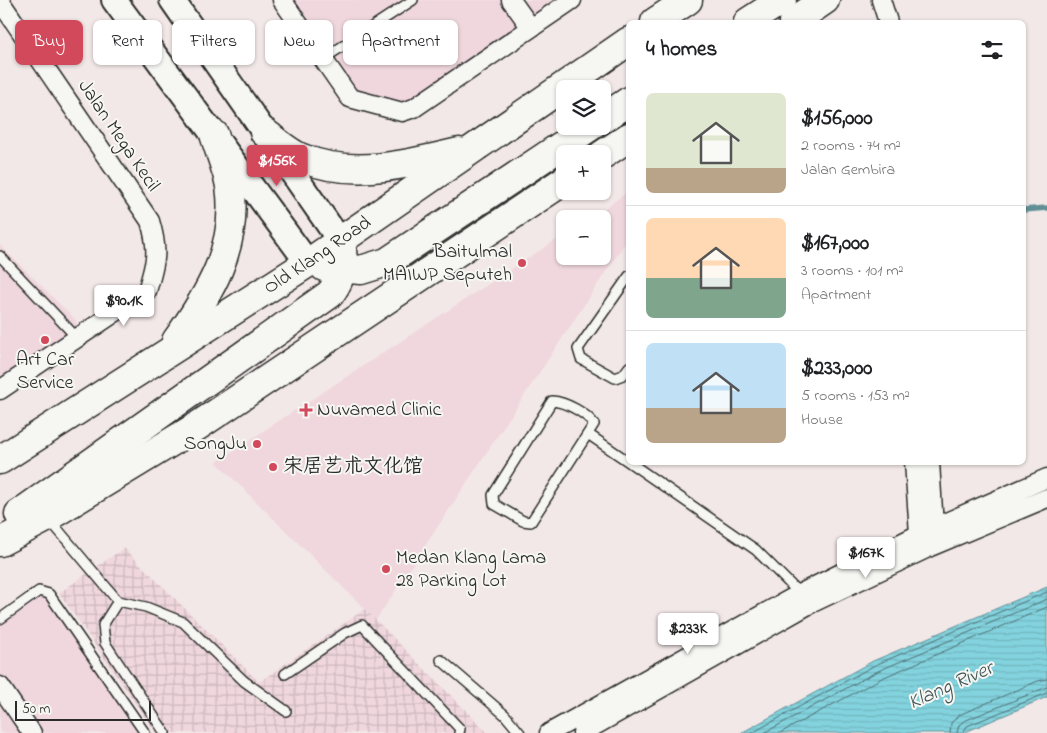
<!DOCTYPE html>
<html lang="en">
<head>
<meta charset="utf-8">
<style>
	:root { --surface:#fff; --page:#f6f6f6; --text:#202124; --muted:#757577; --line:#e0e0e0; --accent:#d1495b }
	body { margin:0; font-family:"Indie Flower","LXGW WenKai TC",sans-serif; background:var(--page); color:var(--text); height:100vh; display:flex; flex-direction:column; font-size:19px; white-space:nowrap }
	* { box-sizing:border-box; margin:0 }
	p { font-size:16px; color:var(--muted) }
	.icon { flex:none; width:28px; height:28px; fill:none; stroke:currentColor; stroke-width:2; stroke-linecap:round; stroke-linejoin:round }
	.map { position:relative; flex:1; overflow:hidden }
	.details { position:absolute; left:626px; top:20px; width:400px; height:445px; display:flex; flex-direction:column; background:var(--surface); border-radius:8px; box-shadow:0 1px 4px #0004 }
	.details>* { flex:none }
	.guide { position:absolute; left:15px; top:20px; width:475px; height:45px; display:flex; gap:10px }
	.buttons { position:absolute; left:556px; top:80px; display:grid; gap:10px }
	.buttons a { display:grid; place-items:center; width:55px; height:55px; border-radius:8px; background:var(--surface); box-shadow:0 1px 4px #0004; font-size:25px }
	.scale { position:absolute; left:15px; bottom:12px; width:136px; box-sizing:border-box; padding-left:5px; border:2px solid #2b2b2b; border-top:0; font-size:14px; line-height:18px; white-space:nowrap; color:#2b2b2b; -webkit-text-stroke:4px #f6f6f2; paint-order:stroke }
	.price { position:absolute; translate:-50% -42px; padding:0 11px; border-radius:5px; background:#fff; color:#222; font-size:16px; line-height:32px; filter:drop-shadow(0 1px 2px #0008) }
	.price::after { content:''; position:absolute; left:50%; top:30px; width:15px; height:11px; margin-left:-8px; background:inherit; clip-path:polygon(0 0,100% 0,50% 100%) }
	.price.current { background:var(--accent); color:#fff }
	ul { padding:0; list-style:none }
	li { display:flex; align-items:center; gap:15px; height:125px; padding:0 20px }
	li+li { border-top:1px solid var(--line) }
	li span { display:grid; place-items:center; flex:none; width:140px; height:100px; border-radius:8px; color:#555 }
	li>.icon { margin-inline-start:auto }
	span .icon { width:60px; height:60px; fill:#fffc; stroke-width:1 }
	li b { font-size:21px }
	h2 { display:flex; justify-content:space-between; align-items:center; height:60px; padding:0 20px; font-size:21px }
	.pill { padding:0 18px; border-radius:8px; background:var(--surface); box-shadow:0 1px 4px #0004; font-size:18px; line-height:45px }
	.pill.current { background:var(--accent); color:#fff }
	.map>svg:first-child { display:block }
	.built { fill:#efd7dd }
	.industrial { fill:url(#industrial-grid) }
	.water { fill:url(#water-rules); stroke:#609096 }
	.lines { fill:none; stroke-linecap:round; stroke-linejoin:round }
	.shore { stroke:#4e6e73; stroke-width:1 }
	.stream { stroke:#609096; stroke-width:5.5 }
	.lane-casing { stroke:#2b2b2b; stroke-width:12 }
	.street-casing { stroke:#2b2b2b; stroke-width:21 }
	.secondary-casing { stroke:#2b2b2b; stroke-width:28 }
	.primary-casing { stroke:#2b2b2b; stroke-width:31 }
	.lane { stroke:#f6f6f2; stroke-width:9 }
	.street { stroke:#f6f6f2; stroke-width:18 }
	.secondary { stroke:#f6f6f2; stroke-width:24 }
	.primary { stroke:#f6f6f2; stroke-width:28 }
	.poi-dot { fill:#d1495b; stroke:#f6f6f2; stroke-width:2 }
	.labels { text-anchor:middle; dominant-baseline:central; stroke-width:4; stroke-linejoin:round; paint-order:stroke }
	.street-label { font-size:20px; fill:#2b2b2b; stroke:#f6f6f2 }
	.poi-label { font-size:20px; fill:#2b2b2b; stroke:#f6f6f2; text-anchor:start }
	.water-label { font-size:21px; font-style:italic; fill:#415558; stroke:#f6f6f2 }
</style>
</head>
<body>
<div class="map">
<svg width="1047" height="733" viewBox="0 0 1047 733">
	<defs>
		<pattern id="industrial-grid" width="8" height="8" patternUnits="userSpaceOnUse" patternTransform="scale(1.25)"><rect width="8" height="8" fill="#efd7dd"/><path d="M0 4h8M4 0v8" fill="none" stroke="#cdb9be"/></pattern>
		<pattern id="water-rules" width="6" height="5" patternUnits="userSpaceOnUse" patternTransform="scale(1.25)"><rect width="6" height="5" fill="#83d3de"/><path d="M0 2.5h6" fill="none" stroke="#71b5bf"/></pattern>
	</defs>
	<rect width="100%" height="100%" fill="#f3e8e8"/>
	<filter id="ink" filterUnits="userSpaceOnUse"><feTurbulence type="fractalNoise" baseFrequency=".02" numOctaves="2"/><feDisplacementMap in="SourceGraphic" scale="10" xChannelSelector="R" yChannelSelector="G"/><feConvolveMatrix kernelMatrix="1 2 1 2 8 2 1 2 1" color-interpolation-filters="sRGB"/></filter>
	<g filter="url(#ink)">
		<!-- built -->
		<path class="built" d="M290,0H564L406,106L352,92Z
			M629,191V237L376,620L216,462L565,234V256H602V219H589Z
			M0,245L75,319L78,327L0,379Z
			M39,596L47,599L141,733H0V622Z"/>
		<!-- industrial -->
		<path class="industrial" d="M124,548L259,682L365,609L488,733H156L59,593Z"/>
		<!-- water -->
		<path class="water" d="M1047,587V697L963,733H741L873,661Z"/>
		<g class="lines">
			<!-- shore -->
			<path class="shore" d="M752,733L875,665L1047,592
				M764,733L878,671L1047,599
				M780,733L882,678L1047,607
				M950,733L951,723L959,715L1038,681L1047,679
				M957,733L959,725L964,721L1047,687
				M963,733L967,726L1047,693"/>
			<!-- stream -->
			<path class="stream" d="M1024,210L1047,208"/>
			<defs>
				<path id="lane" d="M323,59L413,0
					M0,256L78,339
					M629,276L578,349L581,359L615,378L623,375L629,367
					M552,401C566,402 586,413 594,424L531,522L523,521L494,504L493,495Z
					M588,434L629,462
					M629,462L756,550L801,595
					M49,519L118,601L146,607L183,622L244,681L286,711
					M118,601L103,625L105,643L165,733
					M0,619L39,591L49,594L145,733
					M441,660L505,715L520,733
					M285,674L345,633L362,625L460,729L459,733"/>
				<path id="street" d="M282,0L350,98L402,112L414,108L572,0
					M511,0L531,28
					M881,0L888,22
					M0,1L150,221C159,251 156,261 147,291L0,390
					M914,462L919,534L925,541
					M930,462L934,527L932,537
					M0,686L32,733
					M549,733L799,594L919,534L1047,478
					M582,733L810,604L930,547L1047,498"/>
				<path id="secondary" d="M114,0L308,263
					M172,0L340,241"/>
				<g id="primary">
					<path d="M655,22L688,0"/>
					<path d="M748,22L782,0"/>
					<path d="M793,22L825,0"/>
					<path d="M602,119L629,101"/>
					<path d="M264,132C276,141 289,153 302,158C352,179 409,164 459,152"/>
					<path d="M602,155L629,137"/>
					<path d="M324,267L361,270L387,262L591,126"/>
					<path d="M176,341C209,295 239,246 230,186C227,169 219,151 214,134"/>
					<path id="s1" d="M0,460L308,263L629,41"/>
					<path d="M19,514L330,294C343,277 346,261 340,241"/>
					<path d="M0,542L48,517L196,427L565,180"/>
				</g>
			</defs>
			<!-- lane casing -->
			<use href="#lane" class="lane-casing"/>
			<!-- street casing -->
			<use href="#street" class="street-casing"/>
			<!-- secondary casing -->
			<use href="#secondary" class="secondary-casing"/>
			<!-- primary casing -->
			<use href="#primary" class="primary-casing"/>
			<!-- lane -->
			<use href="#lane" class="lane"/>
			<!-- street -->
			<use href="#street" class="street"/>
			<!-- secondary -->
			<use href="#secondary" class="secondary"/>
			<!-- primary -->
			<use href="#primary" class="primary"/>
		</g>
	</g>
	<!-- markers -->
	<g class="poi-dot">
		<circle cx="522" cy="263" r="5"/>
		<circle cx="45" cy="340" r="5"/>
		<path d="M303.5 402.5h5v5h5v5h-5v5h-5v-5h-5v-5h5z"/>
		<circle cx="257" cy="444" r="5"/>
		<circle cx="273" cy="467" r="5"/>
		<circle cx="386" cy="569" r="5"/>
	</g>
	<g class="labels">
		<!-- street labels -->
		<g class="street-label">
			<text transform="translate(118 136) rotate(56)">Jalan Mega Kecil</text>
			<text stroke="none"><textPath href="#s1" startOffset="378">Old Klang Road</textPath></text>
		</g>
		<!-- poi labels -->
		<g class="poi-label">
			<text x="512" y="252" text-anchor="end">Baitulmal<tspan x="512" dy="23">MAIWP Seputeh</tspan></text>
			<text x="45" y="360" text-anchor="middle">Art Car<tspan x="45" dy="23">Service</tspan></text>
			<text x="317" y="410">Nuvamed Clinic</text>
			<text x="247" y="444" text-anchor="end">SongJu</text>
			<text x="283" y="467">宋居艺术文化馆</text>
			<text x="396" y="558">Medan Klang Lama<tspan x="396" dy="23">28 Parking Lot</tspan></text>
		</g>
		<!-- water labels -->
		<g class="water-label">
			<text transform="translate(951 686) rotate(-24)">Klang River</text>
		</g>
	</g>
</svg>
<div class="buttons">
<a><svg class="icon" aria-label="layers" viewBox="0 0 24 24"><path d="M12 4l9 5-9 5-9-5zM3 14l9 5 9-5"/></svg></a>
<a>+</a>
<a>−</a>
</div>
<div class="scale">50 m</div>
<b class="price current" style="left:277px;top:187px">$156K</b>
<b class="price" style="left:124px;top:327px">$90.1K</b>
<b class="price" style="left:866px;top:579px">$167K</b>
<b class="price" style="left:688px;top:655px">$233K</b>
<div class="guide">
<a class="pill current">Buy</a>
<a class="pill">Rent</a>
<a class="pill">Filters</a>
<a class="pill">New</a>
<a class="pill">Apartment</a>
</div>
<section class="details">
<h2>4 homes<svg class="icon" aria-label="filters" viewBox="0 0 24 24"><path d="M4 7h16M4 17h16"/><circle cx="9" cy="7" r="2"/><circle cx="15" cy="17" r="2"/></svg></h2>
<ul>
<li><span style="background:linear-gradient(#dfe7d0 75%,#b9a48a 0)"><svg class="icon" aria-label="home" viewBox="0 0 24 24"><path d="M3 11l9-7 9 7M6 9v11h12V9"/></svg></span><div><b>$156,000</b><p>2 rooms · 74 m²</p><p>Jalan Gembira</p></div></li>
<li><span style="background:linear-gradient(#ffd9b3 60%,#7fa58c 0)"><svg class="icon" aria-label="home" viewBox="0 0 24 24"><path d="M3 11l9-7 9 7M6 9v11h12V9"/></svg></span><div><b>$167,000</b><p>3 rooms · 101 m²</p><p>Apartment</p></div></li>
<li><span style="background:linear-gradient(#bfe0f5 65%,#b9a48a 0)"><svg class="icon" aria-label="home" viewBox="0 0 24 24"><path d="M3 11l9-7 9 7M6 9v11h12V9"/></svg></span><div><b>$233,000</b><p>5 rooms · 153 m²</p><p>House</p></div></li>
</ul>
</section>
</div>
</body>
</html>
